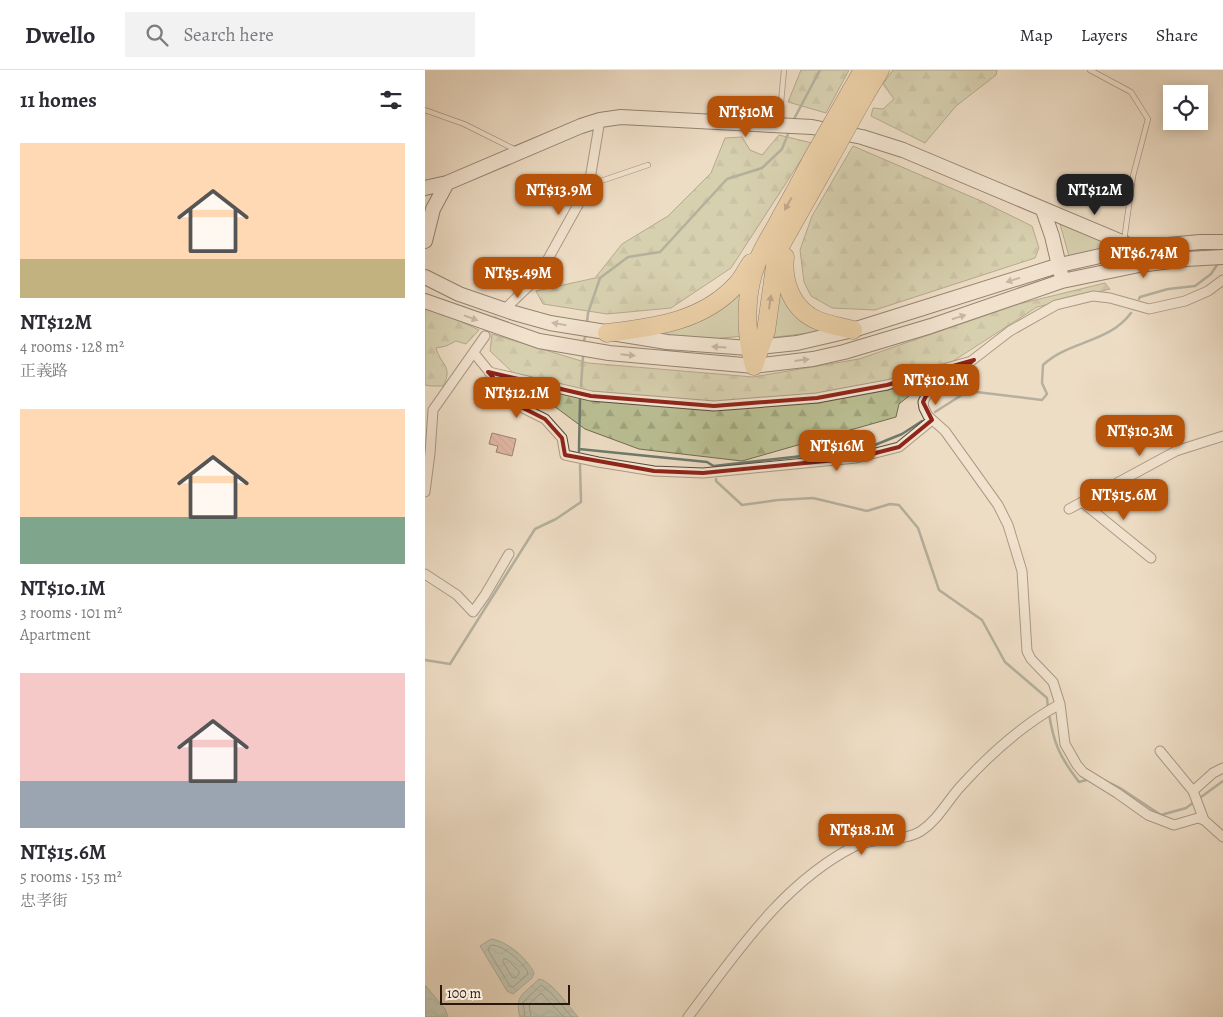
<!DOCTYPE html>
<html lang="en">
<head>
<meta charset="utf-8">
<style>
	:root { --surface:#fff; --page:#f2f2f3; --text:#2b2b33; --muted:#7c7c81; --line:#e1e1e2; --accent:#b45309 }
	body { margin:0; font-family:Alegreya,"Noto Serif TC",serif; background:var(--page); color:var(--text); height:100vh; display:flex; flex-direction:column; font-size:19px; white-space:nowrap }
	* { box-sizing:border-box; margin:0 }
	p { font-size:16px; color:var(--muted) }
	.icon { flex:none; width:28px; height:28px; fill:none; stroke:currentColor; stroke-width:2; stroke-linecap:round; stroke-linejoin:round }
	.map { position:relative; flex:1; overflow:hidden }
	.panel { display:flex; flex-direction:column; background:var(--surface); width:425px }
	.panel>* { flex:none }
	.controls { position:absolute; left:738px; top:15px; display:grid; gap:10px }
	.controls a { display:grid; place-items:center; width:45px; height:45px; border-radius:0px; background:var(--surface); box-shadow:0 2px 12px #0003; font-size:25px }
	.scale { position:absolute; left:15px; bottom:12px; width:130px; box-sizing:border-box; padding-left:5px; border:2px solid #29180d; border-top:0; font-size:14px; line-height:18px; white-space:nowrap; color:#29180d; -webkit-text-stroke:4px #f4e9d9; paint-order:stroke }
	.price { position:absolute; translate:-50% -42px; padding:0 11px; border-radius:10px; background:var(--accent); color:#fff; font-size:16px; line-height:32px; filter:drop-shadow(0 1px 2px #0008) }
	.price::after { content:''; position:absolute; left:50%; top:30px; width:15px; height:11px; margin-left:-8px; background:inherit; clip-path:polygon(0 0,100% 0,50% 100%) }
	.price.active { background:#222; color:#fff }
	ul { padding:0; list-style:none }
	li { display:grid; align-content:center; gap:10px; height:265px; padding:0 20px }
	li span { display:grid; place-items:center; height:155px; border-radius:0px; color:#555 }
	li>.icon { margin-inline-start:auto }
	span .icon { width:90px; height:90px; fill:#fffc; stroke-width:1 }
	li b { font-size:21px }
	h2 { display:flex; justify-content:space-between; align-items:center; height:60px; padding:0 20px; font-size:21px }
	header { display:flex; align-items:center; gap:30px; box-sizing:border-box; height:70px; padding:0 25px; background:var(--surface); border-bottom:1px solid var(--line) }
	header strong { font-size:24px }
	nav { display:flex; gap:28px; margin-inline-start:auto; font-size:18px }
	.search { width:350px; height:45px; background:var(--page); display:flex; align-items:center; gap:12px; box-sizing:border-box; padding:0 18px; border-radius:0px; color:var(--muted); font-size:19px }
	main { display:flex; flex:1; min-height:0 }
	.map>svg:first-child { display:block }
	.grass { fill:#bac094; stroke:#726c50 }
	.forest { fill:url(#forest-firs); stroke:#726c50 }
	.water { fill:url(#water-waves); stroke:#6d7b6e }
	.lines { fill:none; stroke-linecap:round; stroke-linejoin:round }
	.shore { stroke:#626a5e; stroke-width:1 }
	.stream { stroke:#6d7b6e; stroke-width:2.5 }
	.building { fill:url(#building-back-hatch); stroke:#29180d }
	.street-tunnel { stroke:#c7b6a0; stroke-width:9; stroke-dasharray:9 4.5; stroke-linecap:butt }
	.lane-casing { stroke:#5a493b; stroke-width:6 }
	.street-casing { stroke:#5a493b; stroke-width:11 }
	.secondary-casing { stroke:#29180d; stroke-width:16 }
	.highway-casing { stroke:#29180d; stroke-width:19 }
	.lane { stroke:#f4e9d9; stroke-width:4.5 }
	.street { stroke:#f4e9d9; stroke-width:9 }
	.secondary { stroke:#f4e9d9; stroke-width:14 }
	.highway { stroke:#e7be82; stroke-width:18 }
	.highway-bridge-casing { stroke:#29180d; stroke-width:19; stroke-linecap:butt }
	.highway-bridge { stroke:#e7be82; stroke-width:18 }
	.oneway { fill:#886b48 }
	.oneway2 { fill:#998b7d }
	.marked { fill:none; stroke:#8f2418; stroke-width:4; stroke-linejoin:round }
</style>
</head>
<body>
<header>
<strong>Dwello</strong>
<div class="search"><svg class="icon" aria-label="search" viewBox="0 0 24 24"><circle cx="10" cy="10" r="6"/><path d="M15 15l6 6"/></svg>Search here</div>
<nav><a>Map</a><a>Layers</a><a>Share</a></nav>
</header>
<main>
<section class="panel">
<h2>11 homes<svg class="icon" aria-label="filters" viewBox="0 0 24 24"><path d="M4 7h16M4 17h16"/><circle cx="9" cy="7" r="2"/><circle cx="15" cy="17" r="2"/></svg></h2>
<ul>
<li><span style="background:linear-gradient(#ffd9b3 75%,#c2b280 0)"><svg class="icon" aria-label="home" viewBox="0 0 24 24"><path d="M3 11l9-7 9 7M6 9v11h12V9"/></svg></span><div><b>NT$12M</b><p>4 rooms · 128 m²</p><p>正義路</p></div></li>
<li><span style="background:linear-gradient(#ffd9b3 70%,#7fa58c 0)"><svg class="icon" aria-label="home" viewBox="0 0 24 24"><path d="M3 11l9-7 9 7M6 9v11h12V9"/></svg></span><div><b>NT$10.1M</b><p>3 rooms · 101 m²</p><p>Apartment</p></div></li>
<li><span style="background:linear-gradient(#f6c9c9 70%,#9aa5b1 0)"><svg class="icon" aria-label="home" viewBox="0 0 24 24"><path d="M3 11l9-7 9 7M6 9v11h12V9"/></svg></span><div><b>NT$15.6M</b><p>5 rooms · 153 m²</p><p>忠孝街</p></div></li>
</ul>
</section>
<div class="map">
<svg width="798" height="947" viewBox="0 0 798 947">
	<defs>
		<pattern id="forest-firs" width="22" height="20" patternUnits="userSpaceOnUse" patternTransform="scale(1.25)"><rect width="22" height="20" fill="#bac094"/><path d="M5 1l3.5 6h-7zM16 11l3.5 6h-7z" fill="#a0a47e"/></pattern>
		<pattern id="water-waves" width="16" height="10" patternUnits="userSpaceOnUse" patternTransform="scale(1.25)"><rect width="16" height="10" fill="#9bbdaf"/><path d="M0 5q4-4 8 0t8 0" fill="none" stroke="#86a295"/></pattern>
		<pattern id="building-back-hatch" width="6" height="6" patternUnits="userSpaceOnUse" patternTransform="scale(1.25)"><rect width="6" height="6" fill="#cd8474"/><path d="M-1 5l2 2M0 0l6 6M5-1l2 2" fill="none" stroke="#a66b5e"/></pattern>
	</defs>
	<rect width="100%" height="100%" fill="#eeddc5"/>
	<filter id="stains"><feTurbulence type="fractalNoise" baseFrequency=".004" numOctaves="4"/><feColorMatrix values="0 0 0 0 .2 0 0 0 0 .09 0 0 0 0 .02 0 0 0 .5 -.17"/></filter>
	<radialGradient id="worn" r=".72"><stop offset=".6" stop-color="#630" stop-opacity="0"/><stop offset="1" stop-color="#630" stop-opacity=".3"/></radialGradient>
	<!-- grass -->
	<path class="grass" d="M635,154L694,176L644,186Z
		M354,194L397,260L383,263L344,268Z
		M319,216V266L287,269L232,264Z"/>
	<!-- forest -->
	<path class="forest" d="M376,0H424L401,43L363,32Z
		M468,0H572L571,5L531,36L500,73L446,46L448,38L458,39L469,29L458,14Z
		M354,65L387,73L306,198L246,238L182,244L118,234L111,221L170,208L197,174L243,146L286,103L300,68L317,67L325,80L337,85Z
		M428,76L556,131L607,156L614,178L610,188L450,240L407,238L386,226L379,212L375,180L387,146Z
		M680,213L685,219L612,237L522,295L474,334L471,347L317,391L214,379L160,359L102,316L65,281L67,264L163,293L328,307L434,289L594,234Z
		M0,235L54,260L41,274L31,271L21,276L11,278C15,294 29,297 18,316H6L0,315Z"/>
	<!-- water -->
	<path class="water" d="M66,869C82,871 102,888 109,903L107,908L88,924L82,921L55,876Z
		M114,909C127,911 144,937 153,947H95C89,925 99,924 114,909Z
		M0,915L20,939L23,947H0Z"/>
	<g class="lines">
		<!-- shore -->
		<path class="shore" d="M67,875C80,876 96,891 103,902L102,905L88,917L85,916L63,880L64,877Z
			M79,889H82L94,901V904L90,908L87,907L78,892Z
			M100,947L98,932L116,915L126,923L147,947
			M106,947L104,934L116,923L139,947"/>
		<!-- stream -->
		<path class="stream" d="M369,49L395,0
			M714,229L715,227L743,219L770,216L786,204L792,195
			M162,252L163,243L175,208L203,187L235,182L302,109L337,98L357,79L363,64
			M159,271L160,267
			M156,316L158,287
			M510,342L543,321L617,330L622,324L617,313L618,295C643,271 684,273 706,243
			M154,379L155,330
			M154,381V379L282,392L290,397
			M289,396L440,379L477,364L497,351
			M291,409V411L317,435L353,430L388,428L442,441L465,434L474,435L493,458L514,520L557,550L580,592L622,628L623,638
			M0,590L25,594L110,459L131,449L156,432L155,395
			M624,644C629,675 635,687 654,712L665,709
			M679,710L695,718L736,745L761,738L798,711"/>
	</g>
	<!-- building -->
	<path class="building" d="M67,363L91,369L87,386L71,382L73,376L64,374Z"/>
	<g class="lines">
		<!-- street-tunnel -->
		<path class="street-tunnel" d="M60,266L81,238"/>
		<defs>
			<path id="lane" d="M665,0L706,22L723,49L708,106L699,171
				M0,40L39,54L91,80
				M354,54L359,0
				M164,115L223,95"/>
			<path id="street" d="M798,210L783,221L760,231L724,239L685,228L668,226L631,235L585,261L501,326L498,332L499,338L503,346L520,361L573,435L583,455L597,501L602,581L606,589L628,612L635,634L640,674L652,695L658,702L692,723L723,745L749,755L773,748L779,750L798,767
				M81,238L113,207L164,115L175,50
				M49,283L80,321L96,337L120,349L137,368L140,385L173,392L229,401L278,403L431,388L474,377L507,350
				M64,302L166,326L289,336L392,328L462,315L543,292
				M0,422L5,383L8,340L60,266
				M657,432L726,488
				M644,439L751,381L798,366
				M0,504L32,525L48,542L60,525L84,484
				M735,681L768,721L788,703L798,698
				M768,721L779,750
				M263,947C311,884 357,813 430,776C450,766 477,773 496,761C513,750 523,730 536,716C564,685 599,654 635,634"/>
			<path id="secondary" d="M0,118L22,113L156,56L175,50L196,47L387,57L437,67L478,80L711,178
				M618,140L627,166L636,204
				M0,171L8,139L22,113
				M0,207L34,224L89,243L125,253L242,272L324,278L372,273L428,260L635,195L711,178L775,172H798
				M0,231L114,271L184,283L329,296L388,289L419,282L506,256L637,211L714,195L761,189L798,187"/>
			<path id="highway" d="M426,21L438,0
				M440,25L455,0
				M360,187C357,213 368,241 394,251C405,255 417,257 428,260
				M182,263C229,257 277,252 311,215C317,209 321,200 326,193
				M329,295L341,261L352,182L401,95
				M329,296C322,270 320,239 326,212C330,192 341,173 351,156C363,134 375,113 386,91"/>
		</defs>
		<!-- lane casing -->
		<use href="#lane" class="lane-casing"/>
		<!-- street casing -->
		<use href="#street" class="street-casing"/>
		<!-- secondary casing -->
		<use href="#secondary" class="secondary-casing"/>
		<!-- highway casing -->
		<use href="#highway" class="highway-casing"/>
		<!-- lane -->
		<use href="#lane" class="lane"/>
		<!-- street -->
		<use href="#street" class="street"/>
		<!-- secondary -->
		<use href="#secondary" class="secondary"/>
		<!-- highway -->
		<use href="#highway" class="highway"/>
		<defs>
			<path id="highway-bridge" d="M386,91L426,21
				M401,95L440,25"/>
		</defs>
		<!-- highway-bridge casing -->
		<use href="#highway-bridge" class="highway-bridge-casing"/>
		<!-- highway-bridge -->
		<use href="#highway-bridge" class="highway-bridge"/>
	</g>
	<!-- one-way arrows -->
	<defs><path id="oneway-solid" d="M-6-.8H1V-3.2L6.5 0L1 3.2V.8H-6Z" transform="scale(1.25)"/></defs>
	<g class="oneway">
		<use href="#oneway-solid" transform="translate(363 134) rotate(119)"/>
		<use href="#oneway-solid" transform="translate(345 232) rotate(-82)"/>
	</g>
	<g class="oneway2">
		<use href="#oneway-solid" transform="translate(588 210) rotate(162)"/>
		<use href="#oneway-solid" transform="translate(534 247) rotate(-18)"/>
		<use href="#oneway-solid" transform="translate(46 248) rotate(20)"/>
		<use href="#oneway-solid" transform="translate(134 254) rotate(-170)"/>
		<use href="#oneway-solid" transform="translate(294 277) rotate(-176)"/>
		<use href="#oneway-solid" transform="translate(203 285) rotate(6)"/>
		<use href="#oneway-solid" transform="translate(377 290) rotate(-7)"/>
	</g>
	<!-- marked area -->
	<path d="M0 0H798V947H0ZM549,290L501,326L498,332L507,350L474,377L431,388L278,403L229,401L140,385L137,368L120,349L96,337L63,302L166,326L289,336L392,328L462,315Z" fill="#eeddc5" fill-opacity=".55" fill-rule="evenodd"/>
	<path class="marked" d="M549,290L501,326L498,332L507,350L474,377L431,388L278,403L229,401L140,385L137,368L120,349L96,337L63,302L166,326L289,336L392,328L462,315Z"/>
	<rect width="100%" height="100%" filter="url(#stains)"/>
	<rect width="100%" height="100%" fill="url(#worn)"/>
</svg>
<div class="controls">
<a><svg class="icon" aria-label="locate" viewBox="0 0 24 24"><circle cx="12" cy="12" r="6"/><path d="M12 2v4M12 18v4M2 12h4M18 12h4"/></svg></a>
</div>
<div class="scale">100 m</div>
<b class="price" style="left:321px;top:68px">NT$10M</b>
<b class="price" style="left:134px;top:146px">NT$13.9M</b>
<b class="price active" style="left:670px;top:146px">NT$12M</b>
<b class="price" style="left:719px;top:209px">NT$6.74M</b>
<b class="price" style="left:93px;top:229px">NT$5.49M</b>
<b class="price" style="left:511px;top:336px">NT$10.1M</b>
<b class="price" style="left:92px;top:349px">NT$12.1M</b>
<b class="price" style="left:715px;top:387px">NT$10.3M</b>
<b class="price" style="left:412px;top:402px">NT$16M</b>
<b class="price" style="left:699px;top:451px">NT$15.6M</b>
<b class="price" style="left:437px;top:786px">NT$18.1M</b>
</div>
</main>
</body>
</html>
